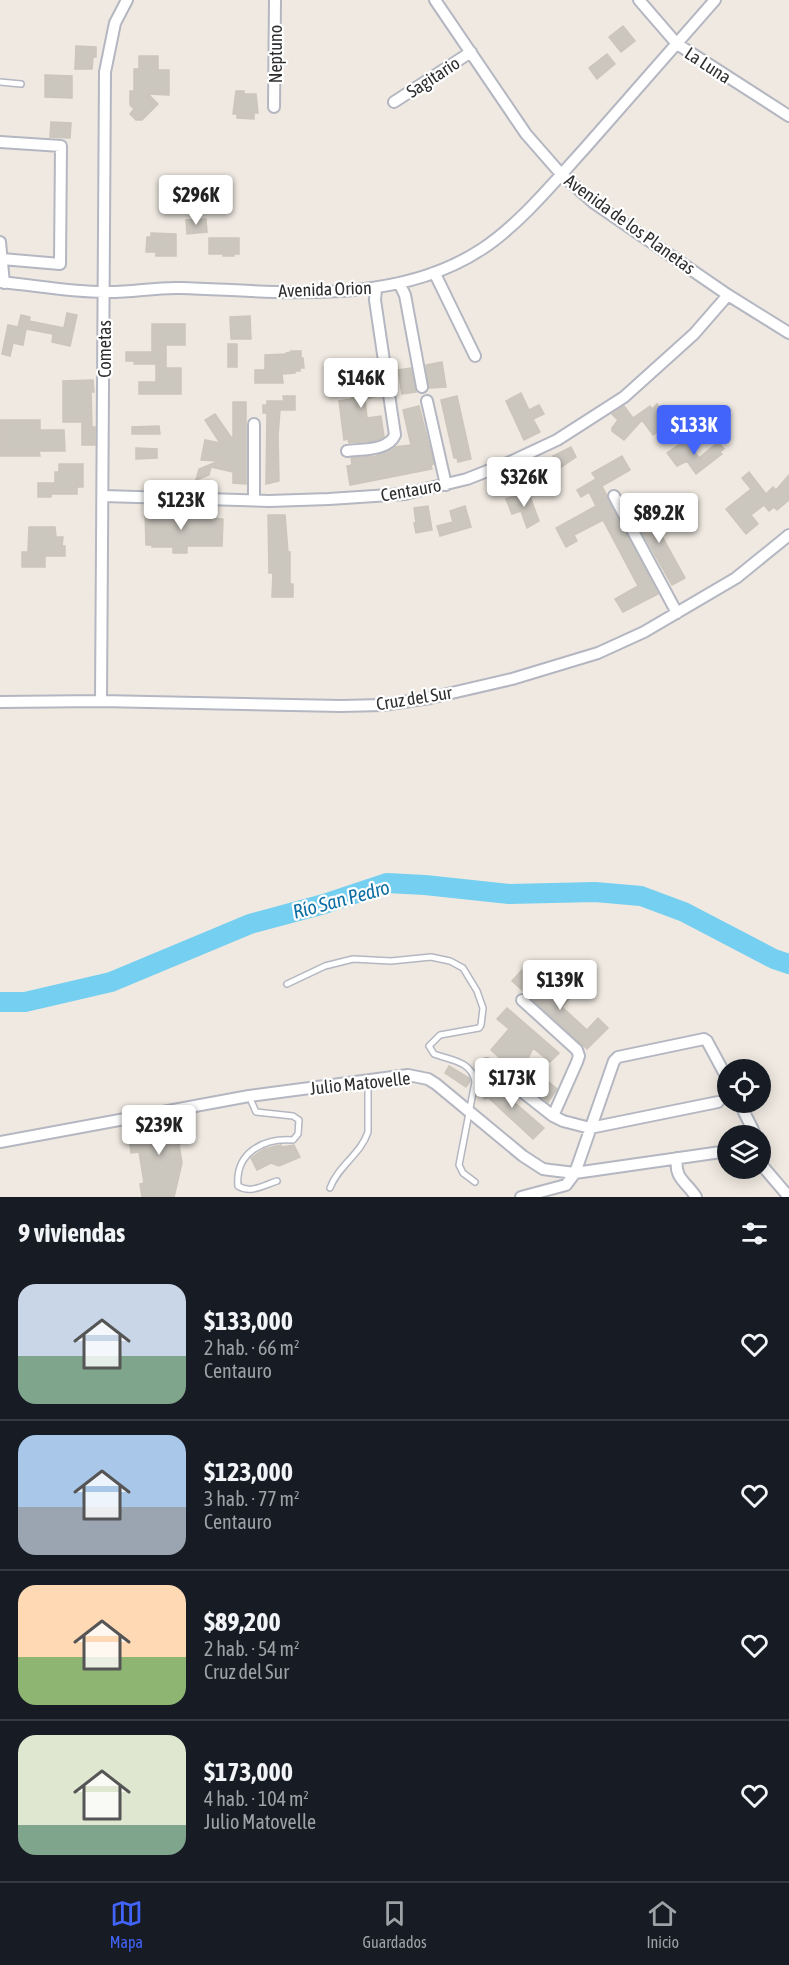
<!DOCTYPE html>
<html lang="es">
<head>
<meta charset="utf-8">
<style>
	:root { --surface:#171b24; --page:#242831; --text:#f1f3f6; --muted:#9ea1a6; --line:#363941; --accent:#4264fb }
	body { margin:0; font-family:"Asap Condensed",sans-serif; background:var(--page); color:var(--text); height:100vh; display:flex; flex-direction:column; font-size:22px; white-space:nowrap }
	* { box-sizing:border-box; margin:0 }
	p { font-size:20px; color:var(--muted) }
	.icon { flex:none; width:33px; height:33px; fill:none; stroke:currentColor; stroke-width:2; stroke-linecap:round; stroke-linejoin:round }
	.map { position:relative; height:1197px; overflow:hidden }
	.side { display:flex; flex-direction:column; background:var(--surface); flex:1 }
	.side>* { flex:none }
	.tools { position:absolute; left:717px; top:1059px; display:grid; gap:12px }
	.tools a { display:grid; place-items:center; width:54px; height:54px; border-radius:50%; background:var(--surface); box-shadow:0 3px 15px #0003; font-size:30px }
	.price { position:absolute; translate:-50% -51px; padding:0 14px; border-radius:6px; background:#fff; color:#222; font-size:20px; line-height:39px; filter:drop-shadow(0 2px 3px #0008) }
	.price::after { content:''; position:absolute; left:50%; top:36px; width:18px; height:14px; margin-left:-9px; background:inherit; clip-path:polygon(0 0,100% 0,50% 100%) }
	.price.on { background:var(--accent); color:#fff }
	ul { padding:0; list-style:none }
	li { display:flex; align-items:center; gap:18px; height:150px; padding:0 18px }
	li+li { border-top:2px solid var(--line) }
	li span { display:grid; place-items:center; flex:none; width:168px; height:120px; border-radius:18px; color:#555 }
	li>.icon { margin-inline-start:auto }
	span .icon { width:72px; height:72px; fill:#fffc; stroke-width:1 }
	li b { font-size:26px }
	h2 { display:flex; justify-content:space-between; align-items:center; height:72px; padding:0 18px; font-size:26px }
	.dock { display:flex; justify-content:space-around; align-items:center; height:84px; border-top:2px solid var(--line); background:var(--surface); font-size:16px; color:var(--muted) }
	.dock a { display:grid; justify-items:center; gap:3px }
	.dock .on { color:var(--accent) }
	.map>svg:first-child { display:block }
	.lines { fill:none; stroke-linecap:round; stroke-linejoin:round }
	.river { stroke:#75cff0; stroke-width:20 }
	.building { fill:#cbc7bf; stroke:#cbc5ba; stroke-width:1.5 }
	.lane-casing { stroke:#b4b7c1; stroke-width:8 }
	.street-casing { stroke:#b4b7c1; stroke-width:14 }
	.lane { stroke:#fff; stroke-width:5 }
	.street { stroke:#fff; stroke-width:10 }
	.labels { text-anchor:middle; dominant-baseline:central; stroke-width:4.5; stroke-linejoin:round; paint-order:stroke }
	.street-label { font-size:18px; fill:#2e2e2e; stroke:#fff }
	.water-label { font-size:20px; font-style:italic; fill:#0d6fa3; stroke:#fff }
</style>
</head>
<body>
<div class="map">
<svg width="789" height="1197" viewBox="0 0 789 1197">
	<rect width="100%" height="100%" fill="#efe9e1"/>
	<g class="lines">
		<!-- river -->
		<path class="river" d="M0,1002H25L111,982L250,924L324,904L387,883L425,885L509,894L595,892L641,896L684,912L774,959L789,964"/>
	</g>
	<!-- building -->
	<path class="building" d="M623,26L635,41L621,52L609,37Z
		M76,46L96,47V57H93L92,69H75Z
		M607,54L615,64L597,79L589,68Z
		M139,56H158V70H169V95L148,94L158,104L142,120H136L130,114L134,109L130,105V91H134V69H139Z
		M45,75L72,76V98L45,97Z
		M236,91H244V94H256L258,113H254V119L237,118V114H233Z
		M51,122L71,123L70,138L50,137Z
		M206,219L207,232L187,234L186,220Z
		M151,233L176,234V256H156V252H146L147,237H151Z
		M209,238H239V254H234V256H223V254H209Z
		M67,313L77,315L70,346L52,342L53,334L26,329L23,345L13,343L10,356L2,354L8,325L18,327L21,315L30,317L29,321L64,328Z
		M250,316L251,339H231L230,317Z
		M152,324H185V345H166V368H181V394H139V382H156V364H134L135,361H126V352H152Z
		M228,344H237V367H228Z
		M291,351H301V358H303L304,368H300V371H295V373L282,374L283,383H255V370H265V355L286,354V353L291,352Z
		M442,362L446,387L429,388L426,365Z
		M411,368L416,392L402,394L398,370Z
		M378,371L382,395L365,399L367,418L381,416L384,437L373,441L349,443L348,439L344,440L339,401L352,399L348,375Z
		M93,380L94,392H91L92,427H95V445H82V422H63V381Z
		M521,393L529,410L539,405L544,414L533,419L540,432L524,440L506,401Z
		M283,396H295V410H280L278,436L279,481L266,484L267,413H263V405H267V401H284Z
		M457,396L471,459L458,462L457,458H454L441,400Z
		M233,402H246V484L233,483V472L211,467L209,475L196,480L199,469L219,461L201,460L205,440L220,443L205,420L215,414L233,440Z
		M657,404L672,424L660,433L657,432L653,435L642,420L624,440L612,431V428L618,420L612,414L624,406L633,418L650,406L652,409Z
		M419,406L434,464L431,465L432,469L350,485L347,466L352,465L351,458L376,456L394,447L411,445L403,410Z
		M0,420H40V430H64L65,451H39L40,456H0Z
		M159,426L160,434H132V427Z
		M686,440L699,458L718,442L724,449L720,452L722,454L696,474L687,461L677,466L667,453Z
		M571,447L576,457L560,468L553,456Z
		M136,448L157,449V458L136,459Z
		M622,456L630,470L602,486L658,594L623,612L615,599L638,586L603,520L574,535L577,541L566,547L556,528L596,506L589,492L581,497L577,490L596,479L592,473Z
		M59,464H83V487H77V494H51V497H38V483H55V472H59Z
		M749,472L766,494L773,487L776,490L789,475V500L777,510L774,507L769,511L764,505L751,515L758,524L746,534L726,509L751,489L742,478Z
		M528,491L539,521L527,528L521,511L512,514L506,499Z
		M175,506H183V518L223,519L222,546H187V553H173V547H152V545H146L145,511H174Z
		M428,506L432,530L416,533L414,523H416L414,508Z
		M465,506L471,527L440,536L437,526L453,522L450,511Z
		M651,506L664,526L658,529L685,578L672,585L633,516Z
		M268,515H285L288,552H290V584H293V597H272L273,573H269Z
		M29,527H55L56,537H63L62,546H65V556H45V567H22V552H28Z
		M522,970L554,999L561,991L570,998L562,1007L587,1030L598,1018L608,1028L587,1049L512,981Z
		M507,1008L559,1053L550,1062L533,1048L526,1063L557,1089L548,1102L491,1050L509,1029L497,1019Z
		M449,1066L469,1078L470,1081L466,1087L445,1073Z
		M492,1080L503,1090L501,1091L544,1128L533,1139L492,1101L488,1098L485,1099L479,1093Z
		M183,1120V1130H187L188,1139H183L184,1143L179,1144L182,1163L174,1197H142L140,1184L144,1183L139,1152L131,1153L128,1126Z
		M281,1145V1147L294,1145L300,1157L279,1166L271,1163L257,1170L251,1158L264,1149Z"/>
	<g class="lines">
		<defs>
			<path id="lane" d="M0,82L21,84
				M287,984L325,966L353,959L391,961L431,957L450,961L463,968L477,991L483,1008L481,1025L479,1028L440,1035L429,1046L434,1054C450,1060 472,1061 475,1082L459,1165L463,1173L475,1182
				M249,1096L256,1112L293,1116L299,1120L298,1134L293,1140C264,1138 235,1152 238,1186C251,1194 264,1185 277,1181
				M330,1188C338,1166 361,1154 368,1132V1080"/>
			<path id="street" d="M435,0L526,134L561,174L594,203L728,295L789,333
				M639,0L677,44L789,116
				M394,102L471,52
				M274,107L275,0
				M0,142L61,146L60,264L2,259
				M0,242L4,283
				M433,273L437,278L475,356
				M0,282C35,285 69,292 104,292C130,293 155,287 181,288C281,291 394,307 482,249C519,225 556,180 586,147C629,98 672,49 715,0
				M399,283L405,295L422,387
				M427,401L446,485
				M254,424V500
				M347,451C362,449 388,451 395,435L375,300L376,289
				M103,496L269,501L329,499L405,494L467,479L510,462L557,440L624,397L694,334L728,295
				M614,496L677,613
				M101,701L105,72L115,23L127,0
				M0,702L101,701L341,706L383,705L430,698L512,679L598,653L644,632L736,578L789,535
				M522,1000L577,1050L579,1056L577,1062L553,1116
				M487,1064L553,1116L563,1121L590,1128L718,1102
				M739,1102L754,1132
				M0,1142L249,1096L408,1075L428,1079L436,1084L523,1156L543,1169L550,1170L575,1173L728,1151
				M677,1158C674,1179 686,1181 696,1197
				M760,1163L789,1197
				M521,1197L566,1185L575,1173L614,1061L618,1057L704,1039L707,1041L728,1080"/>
		</defs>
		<!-- lane casing -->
		<use href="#lane" class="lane-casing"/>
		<!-- street casing -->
		<use href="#street" class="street-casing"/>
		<!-- lane -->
		<use href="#lane" class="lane"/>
		<!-- street -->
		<use href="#street" class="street"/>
	</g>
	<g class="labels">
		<!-- street labels -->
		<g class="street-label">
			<text transform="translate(275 54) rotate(-90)">Neptuno</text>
			<text transform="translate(708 65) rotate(33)">La Luna</text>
			<text transform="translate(433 77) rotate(-33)">Sagitario</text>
			<text transform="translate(630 224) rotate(36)">Avenida de los Planetas</text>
			<text transform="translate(325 289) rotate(-2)">Avenida Orion</text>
			<text transform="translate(104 349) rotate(-90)">Cometas</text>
			<text transform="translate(411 490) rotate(-10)">Centauro</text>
			<text transform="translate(414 698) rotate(-9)">Cruz del Sur</text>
			<text transform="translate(360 1083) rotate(-6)">Julio Matovelle</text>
		</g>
		<!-- water labels -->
		<g class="water-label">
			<text transform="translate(341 899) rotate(-15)">Río San Pedro</text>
		</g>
	</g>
</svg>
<div class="tools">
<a><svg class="icon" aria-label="locate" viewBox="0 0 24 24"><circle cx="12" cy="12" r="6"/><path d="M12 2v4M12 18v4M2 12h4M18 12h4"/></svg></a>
<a><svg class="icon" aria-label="layers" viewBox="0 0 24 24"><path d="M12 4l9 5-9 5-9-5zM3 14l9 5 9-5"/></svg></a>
</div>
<b class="price" style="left:196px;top:226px">$296K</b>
<b class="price" style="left:361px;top:409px">$146K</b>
<b class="price on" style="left:694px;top:456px">$133K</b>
<b class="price" style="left:524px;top:508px">$326K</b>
<b class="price" style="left:181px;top:531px">$123K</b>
<b class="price" style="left:659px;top:544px">$89.2K</b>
<b class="price" style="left:560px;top:1011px">$139K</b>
<b class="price" style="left:512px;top:1109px">$173K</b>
<b class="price" style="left:159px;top:1156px">$239K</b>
</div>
<section class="side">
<h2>9 viviendas<svg class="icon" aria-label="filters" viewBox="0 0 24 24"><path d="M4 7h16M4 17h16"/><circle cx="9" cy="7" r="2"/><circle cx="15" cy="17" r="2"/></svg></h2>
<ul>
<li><span style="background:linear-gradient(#c9d6e8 60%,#7fa58c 0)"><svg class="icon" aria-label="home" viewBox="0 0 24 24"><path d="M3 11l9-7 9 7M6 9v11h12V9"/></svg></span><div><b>$133,000</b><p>2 hab. · 66 m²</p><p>Centauro</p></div><svg class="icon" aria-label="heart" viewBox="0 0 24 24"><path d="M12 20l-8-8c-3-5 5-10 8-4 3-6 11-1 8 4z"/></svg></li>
<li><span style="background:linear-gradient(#a9c7e8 60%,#9aa5b1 0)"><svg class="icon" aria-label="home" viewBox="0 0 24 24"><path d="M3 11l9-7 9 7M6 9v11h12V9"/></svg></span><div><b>$123,000</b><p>3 hab. · 77 m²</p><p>Centauro</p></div><svg class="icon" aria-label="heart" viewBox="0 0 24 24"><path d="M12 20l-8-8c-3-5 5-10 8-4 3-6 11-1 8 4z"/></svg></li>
<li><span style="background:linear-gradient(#ffd9b3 60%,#8fb573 0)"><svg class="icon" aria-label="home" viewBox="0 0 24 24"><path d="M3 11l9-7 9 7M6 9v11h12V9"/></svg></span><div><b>$89,200</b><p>2 hab. · 54 m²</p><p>Cruz del Sur</p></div><svg class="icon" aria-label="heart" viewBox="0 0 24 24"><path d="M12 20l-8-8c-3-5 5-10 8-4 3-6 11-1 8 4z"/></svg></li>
<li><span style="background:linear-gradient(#dfe7d0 75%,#7fa58c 0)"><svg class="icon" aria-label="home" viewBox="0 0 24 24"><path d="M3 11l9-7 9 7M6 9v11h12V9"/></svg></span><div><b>$173,000</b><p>4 hab. · 104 m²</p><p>Julio Matovelle</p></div><svg class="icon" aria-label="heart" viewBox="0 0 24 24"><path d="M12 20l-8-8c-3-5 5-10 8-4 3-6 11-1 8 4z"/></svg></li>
</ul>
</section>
<nav class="dock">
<a class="on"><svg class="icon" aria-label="map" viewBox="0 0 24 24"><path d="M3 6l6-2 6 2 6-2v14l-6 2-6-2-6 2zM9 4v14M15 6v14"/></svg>Mapa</a>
<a><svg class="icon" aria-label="saved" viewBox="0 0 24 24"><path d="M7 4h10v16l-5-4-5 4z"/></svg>Guardados</a>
<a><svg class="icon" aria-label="home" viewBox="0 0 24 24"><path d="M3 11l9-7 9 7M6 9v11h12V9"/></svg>Inicio</a>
</nav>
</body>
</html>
